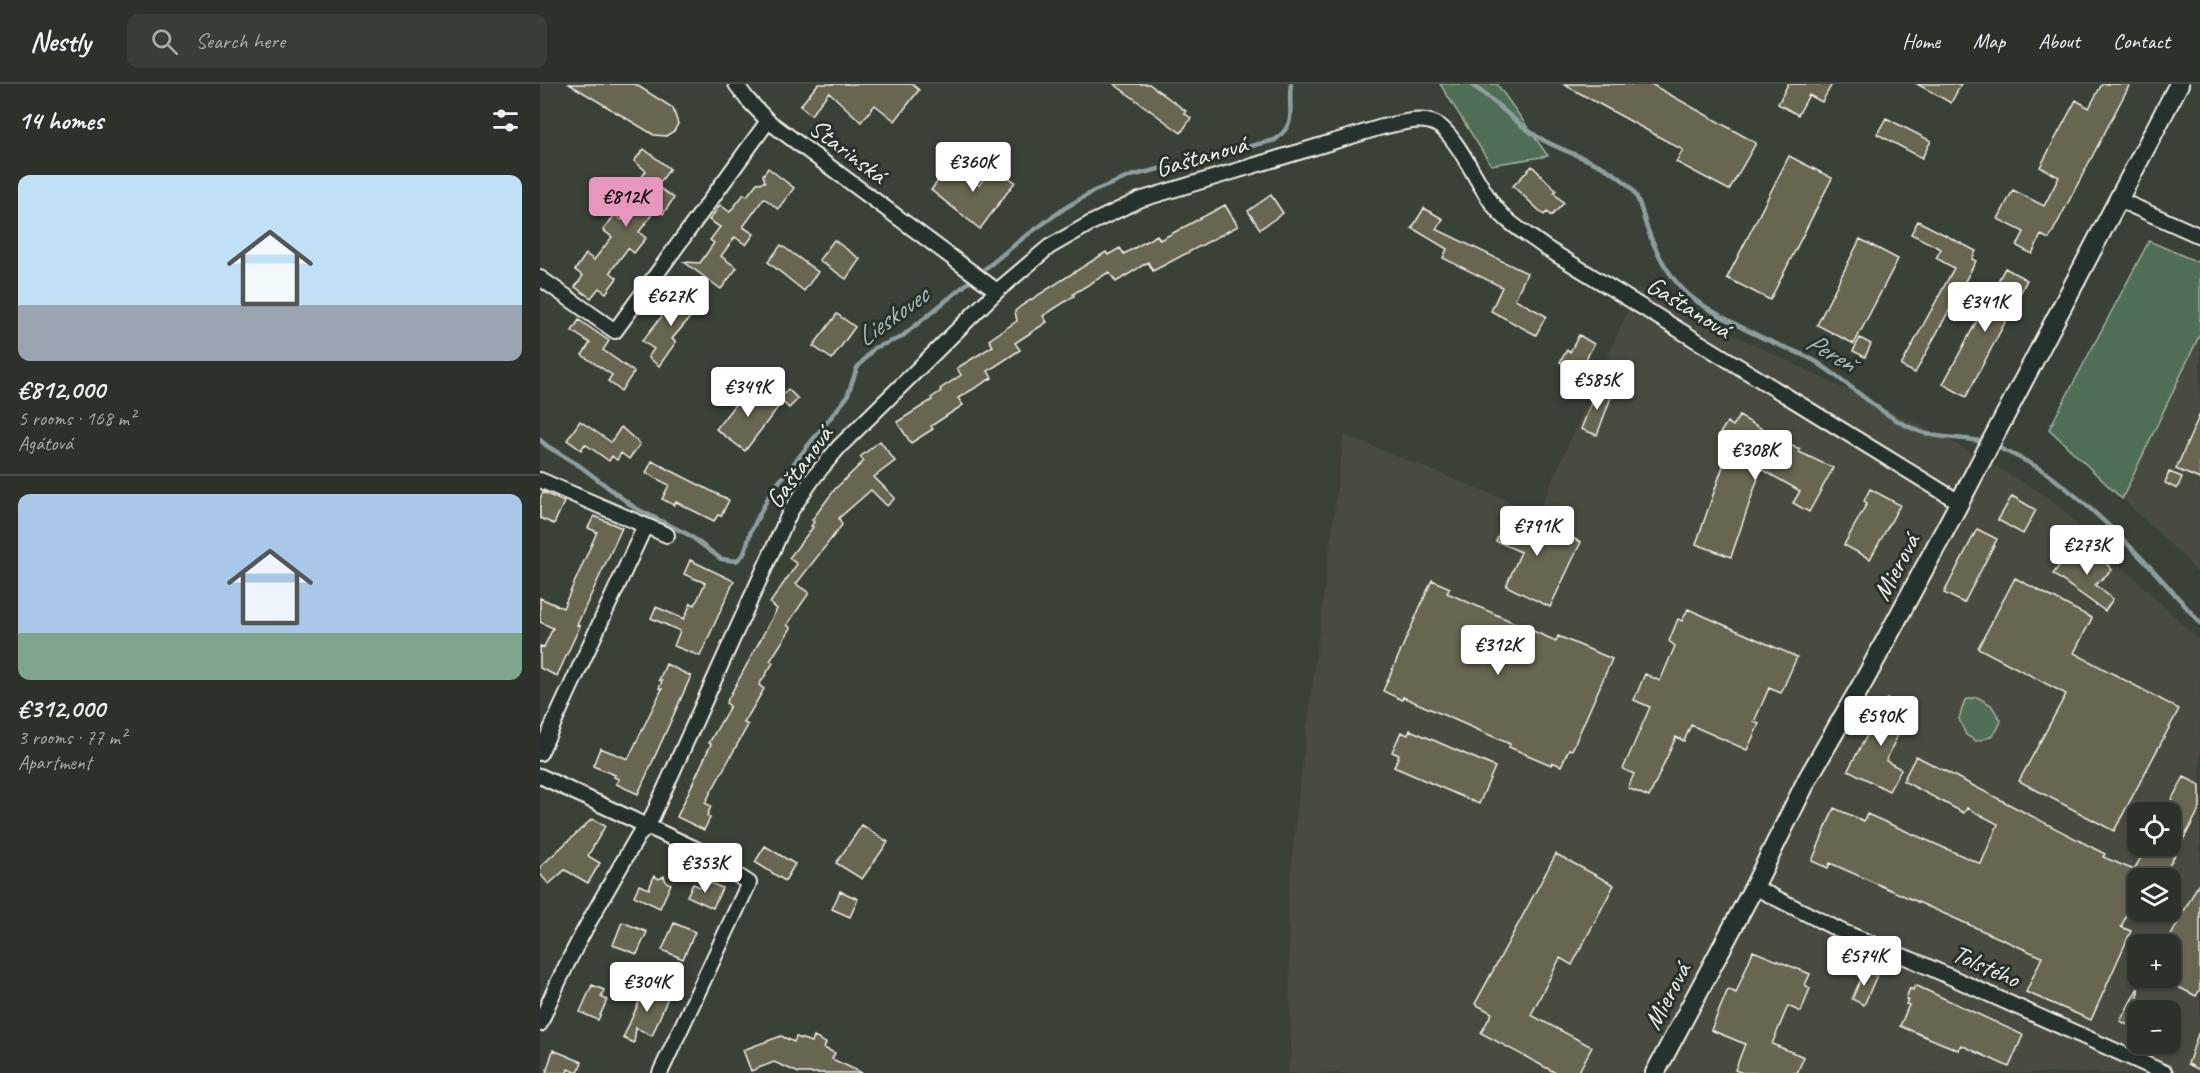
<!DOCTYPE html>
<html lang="en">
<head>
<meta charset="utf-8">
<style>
	:root { --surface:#2c322a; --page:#383e36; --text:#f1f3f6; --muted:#a6aaa8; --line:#484d47; --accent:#e797bd }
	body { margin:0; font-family:Caveat,sans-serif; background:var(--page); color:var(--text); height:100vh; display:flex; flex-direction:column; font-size:22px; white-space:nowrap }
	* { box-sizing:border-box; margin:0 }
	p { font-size:20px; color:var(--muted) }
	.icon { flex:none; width:33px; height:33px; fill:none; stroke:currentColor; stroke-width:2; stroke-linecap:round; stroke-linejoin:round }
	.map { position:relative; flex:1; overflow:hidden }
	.details { display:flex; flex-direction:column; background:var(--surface); width:540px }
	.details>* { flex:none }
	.fabs { position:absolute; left:1587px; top:718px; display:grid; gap:12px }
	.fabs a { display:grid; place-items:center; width:54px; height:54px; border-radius:12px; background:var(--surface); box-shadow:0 2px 4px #0004,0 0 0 2px var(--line); font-size:30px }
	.price { position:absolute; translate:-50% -51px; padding:0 14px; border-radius:6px; background:#fff; color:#222; font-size:20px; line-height:39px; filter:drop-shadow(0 2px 3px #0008) }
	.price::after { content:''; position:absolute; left:50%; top:36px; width:18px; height:14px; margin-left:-9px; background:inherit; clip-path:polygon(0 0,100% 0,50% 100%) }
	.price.current { background:var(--accent); color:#111 }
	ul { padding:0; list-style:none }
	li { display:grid; align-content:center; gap:12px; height:318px; padding:0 18px }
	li+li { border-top:2px solid var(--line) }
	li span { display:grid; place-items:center; height:186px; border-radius:12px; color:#555 }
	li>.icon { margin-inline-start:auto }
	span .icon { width:108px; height:108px; fill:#fffc; stroke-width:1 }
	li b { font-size:26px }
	h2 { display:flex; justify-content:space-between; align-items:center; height:72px; padding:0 18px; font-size:26px }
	header { display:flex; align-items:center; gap:36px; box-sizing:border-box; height:84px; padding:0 30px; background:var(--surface); border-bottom:2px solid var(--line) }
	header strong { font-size:28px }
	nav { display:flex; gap:33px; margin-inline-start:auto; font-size:21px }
	.search { width:420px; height:54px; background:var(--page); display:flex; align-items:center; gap:15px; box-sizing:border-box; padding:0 21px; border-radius:12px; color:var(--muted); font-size:22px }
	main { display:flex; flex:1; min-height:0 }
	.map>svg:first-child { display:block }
	.built { fill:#484c40; fill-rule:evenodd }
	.green { fill:#4f6e57; stroke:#a2b0a0; stroke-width:1.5 }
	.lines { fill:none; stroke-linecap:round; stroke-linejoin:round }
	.stream { stroke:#8d9e9f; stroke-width:4.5 }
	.building { fill:#676551; stroke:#f4f1e8; stroke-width:1.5 }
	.minor-casing { stroke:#f4f1e8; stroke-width:18 }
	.major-casing { stroke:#f4f1e8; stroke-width:22 }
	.minor { stroke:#26332d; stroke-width:14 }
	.major { stroke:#26332d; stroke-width:18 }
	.labels { text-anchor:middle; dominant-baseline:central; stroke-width:6; stroke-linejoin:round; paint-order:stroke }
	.street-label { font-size:26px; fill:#f4f1e8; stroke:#26332d }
	.water-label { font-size:27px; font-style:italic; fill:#afbab7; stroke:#26332d }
</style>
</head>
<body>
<header>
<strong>Nestly</strong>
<div class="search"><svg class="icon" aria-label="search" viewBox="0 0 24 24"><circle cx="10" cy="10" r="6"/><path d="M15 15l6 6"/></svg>Search here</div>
<nav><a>Home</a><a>Map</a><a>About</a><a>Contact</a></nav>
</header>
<main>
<section class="details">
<h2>14 homes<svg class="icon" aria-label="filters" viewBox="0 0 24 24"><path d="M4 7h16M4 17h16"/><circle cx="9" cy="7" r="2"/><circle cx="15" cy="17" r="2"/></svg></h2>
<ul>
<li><span style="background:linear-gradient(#bfe0f5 70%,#9aa5b1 0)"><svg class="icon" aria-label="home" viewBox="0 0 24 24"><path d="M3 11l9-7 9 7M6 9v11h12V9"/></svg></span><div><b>€812,000</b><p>5 rooms · 168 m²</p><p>Agátová</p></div></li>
<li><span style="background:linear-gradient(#a9c7e8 75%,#7fa58c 0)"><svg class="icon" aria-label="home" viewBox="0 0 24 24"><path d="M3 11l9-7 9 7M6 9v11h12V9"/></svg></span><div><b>€312,000</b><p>3 rooms · 77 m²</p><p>Apartment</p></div></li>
</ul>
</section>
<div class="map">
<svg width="1660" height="989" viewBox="0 0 1660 989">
	<rect width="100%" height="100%" fill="#3a4238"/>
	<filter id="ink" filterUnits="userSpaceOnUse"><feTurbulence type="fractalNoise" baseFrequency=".0167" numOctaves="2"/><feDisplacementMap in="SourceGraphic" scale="12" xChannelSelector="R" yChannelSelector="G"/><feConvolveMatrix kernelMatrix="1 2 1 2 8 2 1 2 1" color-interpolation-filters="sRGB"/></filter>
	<g filter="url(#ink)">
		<!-- built -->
		<path class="built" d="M1609,157L1660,179V492L1646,475L1509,345Z
			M1098,204L1409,356L1510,414L1660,557V989H748L751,971L748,817L759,708L804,351L998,429ZM1598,729H1630V762H1598ZM1598,795H1630V828H1598ZM1598,861H1630V894H1598ZM1598,927H1630V960H1598Z"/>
		<!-- green -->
		<path class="green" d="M900,0H957L1008,72L951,81Z
			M1609,157L1660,179V250L1582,415L1509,345Z
			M1437,613L1451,621L1461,636C1457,651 1451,654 1436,657L1426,651L1419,635L1425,616Z"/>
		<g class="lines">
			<!-- stream -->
			<path class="stream" d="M930,0C955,15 973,38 998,53C1027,71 1065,77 1089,102C1100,113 1102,130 1107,144C1116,168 1130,195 1150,212C1164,224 1204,245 1221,253C1239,262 1257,267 1275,277C1310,299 1341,333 1381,348C1402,356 1425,352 1447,359
				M0,356L7,362L40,382L95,424L149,451L181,475L196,477L204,470L211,447L231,408L307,313L317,284L334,264L360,254L483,154L525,124L554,107L591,92L735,56C759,37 747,25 751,0
				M1455,362C1474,371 1495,380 1512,393C1567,435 1615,486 1660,539"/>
		</g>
		<!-- building -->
		<path class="building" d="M29,0H95L133,24L138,40L134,47L126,52L114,51Z
			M278,0H372L379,6L355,37L335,21L321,38L289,8L271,31L260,22Z
			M574,0H609L646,27L644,29L651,34L641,49Z
			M1023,0H1111L1216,59L1189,106L1136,78L1143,66Z
			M1248,0H1292L1282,18L1269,11L1258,31L1238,20Z
			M1377,0H1421L1411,19Z
			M1562,0H1590L1509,155L1501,151L1492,170L1477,162L1484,148L1458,135L1473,106L1504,122L1519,93L1500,83L1536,16L1549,24Z
			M1346,34L1391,57L1382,74L1337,50Z
			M104,65L130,85L117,102L134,114L123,130L116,125L99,148L106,154L94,169L88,164L70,188L77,194L66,209L59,204L51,214L35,203L43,192L35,186L46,170L54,176L72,153L63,146L75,131L82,136L100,113L92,107L106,87L94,77Z
			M1249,72L1292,94L1230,216L1187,194Z
			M409,82L411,84L412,82L439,101L453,82L475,98L440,145L391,106Z
			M992,82L1016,106L1014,109L1024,119L1011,132L1007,128L1004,131L973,102Z
			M228,84L254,104L238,125L224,114L203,143L214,150L206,161L195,153L181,172L197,184L181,205L144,178L160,179L174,159L170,156L180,143L169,136L180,121L190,128L204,110L207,112L217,99L225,98L223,91Z
			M731,111L743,129L720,145L708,127Z
			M685,121L698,142L613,187L608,178L576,198L569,188L533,210L534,212L503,232L507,238L475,259L480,266L448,287L452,294L418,314L423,321L391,342L393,345L371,359L357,338L392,316L391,314L401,307L400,305L421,291L417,284L453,262L449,256L477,237L475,227L481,222L566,168L568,171L580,164L584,170L617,151L620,156Z
			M884,124L903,135L896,145L987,189L975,215L1006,232L996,251L951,227L962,203L903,174L907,165L872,144Z
			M1378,137L1436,167L1432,175L1436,177L1375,289L1361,282L1414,184L1396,174L1401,165L1371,150Z
			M1320,155L1358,175L1314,260L1277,241Z
			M294,156L320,175L306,195L279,176Z
			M241,161L278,188L264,207L228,178Z
			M1465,184L1487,196L1426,313L1403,300Z
			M142,207L164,225L157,233L153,230L132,255L136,258L119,282L108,273L114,265L102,257Z
			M297,230L315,243L292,275L273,262Z
			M39,236L69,257L63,266L94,288L81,307L68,297L72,291L42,271L50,259L32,247Z
			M1039,251L1054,260L1039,288L1020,278L1027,266L1030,268Z
			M1320,254L1331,260L1325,273L1313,267Z
			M212,301L239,322L205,367L176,345L206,306L208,307Z
			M1058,302L1073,308L1057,351L1041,345Z
			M248,305L258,315L249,324L239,315Z
			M1660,330V395L1636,385Z
			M1199,332L1260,366L1259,368L1293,384L1269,428L1253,419L1260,407L1221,385L1191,473L1156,460L1191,359L1179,351L1187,338L1193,342Z
			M40,337L71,358L81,343L100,360L89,375L81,369L77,376L72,372L69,377L45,360L41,366L27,356Z
			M340,357L355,377L334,393L355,414L347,422L331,406L299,434L302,441L256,500L269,509L247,541L251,544L230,577L233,579L219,601L224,605L204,639L208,641L165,719L171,722L167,732L170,734L164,746L137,733L171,660L169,659L190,622L186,619L237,525L230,519L257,480L249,474L273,443L271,442L274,438L272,436L295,405L324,377L320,373Z
			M112,377L189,416L181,432L178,431L174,437L136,418L134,421L122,415L129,401L106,389Z
			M1629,388L1642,393L1637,405L1625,399Z
			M1330,405L1360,421L1330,475L1304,461L1327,419L1324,417Z
			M3,408L24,418L14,440L0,434V415Z
			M1472,412L1496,426L1483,450L1458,436Z
			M969,427L1041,458L1010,523L966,502L981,468L956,457Z
			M54,432L82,444L37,541L40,542L17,592L0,584V562L4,563L13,544L0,538V514L23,524L57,448L48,444Z
			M1437,445L1457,455L1424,519L1404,509Z
			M1550,460L1572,486L1555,501L1573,515L1565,527L1513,490L1522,478L1527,481Z
			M150,476L194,497L160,572L134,562L140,547L111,534L116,523L144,535L151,519L155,521L165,499L144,490Z
			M1475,494L1552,534L1534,569L1639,625L1574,747L1479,697L1526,610L1438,564Z
			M892,496L910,504L907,509L1016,557L1018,552L1072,575L1032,666L1029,665L1021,682L1012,678L1011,681L969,663L970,660L863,613L862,616L843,607Z
			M1148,525L1257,573L1241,609L1229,604L1214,638L1219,640L1207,666L1151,641L1144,657L1136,653L1109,713L1088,704L1094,690L1083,685L1110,623L1094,616L1105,590L1120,597L1135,562L1129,557L1138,535L1142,537Z
			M126,580L151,592L98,710L76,700L79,695L74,693L75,691L53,682L60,664L88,675L122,605L119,604L122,597L119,596Z
			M1347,615L1369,626L1346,677L1361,685L1349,707L1308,686Z
			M870,646L955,683L939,720L854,683L859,671L852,668L861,648L868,651Z
			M1376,672L1565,770L1563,773L1594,786L1607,762H1630V729H1624L1644,693L1660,701V724L1622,795H1598V825L1591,822L1581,843L1591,847L1551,936L1486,908L1502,873L1290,779L1288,784L1272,777L1294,724L1324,737L1327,730L1441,780L1458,740L1427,724L1424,729L1363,697Z
			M52,735L65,742L48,772L60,779L48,799L25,786L9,800L0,790V783Z
			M322,741L348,758L322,795L296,779Z
			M225,762L255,780L245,797L215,778Z
			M1016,770L1074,801L1032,881L1020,874L991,931L1052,963L1038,989H1016L941,949L952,929L935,920Z
			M114,792L119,795L124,792L126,798L131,800L120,824L94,812L99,801L109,805Z
			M166,797L182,804L173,824L147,812L153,800L163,804Z
			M1660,797V905L1656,912L1630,899V861H1626Z
			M300,807L318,815L310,833L292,825Z
			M82,838L107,848L97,870L73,861Z
			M134,839L155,848L143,875L122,866Z
			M1213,867L1270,890L1265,901L1270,904L1261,928L1248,922L1232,960L1264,973L1257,989H1203L1195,986L1205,960L1171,946L1188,905L1196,909Z
			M1325,886L1337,891L1324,921L1312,915Z
			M107,900L129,911L112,952L96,944L94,959L83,954Z
			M52,901L64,906L61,913L67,916L58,936L40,928Z
			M1375,901L1483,951L1469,983L1421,961L1418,966L1360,942L1369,921L1366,920L1368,916L1366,915L1370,904L1373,906Z
			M1598,904V914L1622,927H1598V946L1580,937Z
			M1658,950L1660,951V986L1648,980Z
			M241,952L254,958L256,953L272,958L274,953L286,959L284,964L295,969L292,975L322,989H259L234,978L211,987L203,966Z
			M13,966L42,978L38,989L28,985L27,989H6Z"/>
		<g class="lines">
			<defs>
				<path id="minor" d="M196,0L207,15L228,37L457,207
					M1577,115L1660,152
					M0,194L75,247L228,37
					M0,396L127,451
					M0,669L105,442
					M0,692L158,766L209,799L120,989
					M1214,803L1301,847L1375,877L1625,989
					M0,940C26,874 63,813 98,752L108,742L250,428L274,393L299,363L457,207L509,163L551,139L599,116L842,43C858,40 880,32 896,40C916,49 939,104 955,123C968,140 989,151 1006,164L1419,418"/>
				<path id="major" d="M1115,989L1214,803L1268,694L1325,595L1407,442L1639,0"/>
			</defs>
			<!-- minor casing -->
			<use href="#minor" class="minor-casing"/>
			<!-- major casing -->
			<use href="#major" class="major-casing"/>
			<!-- minor -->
			<use href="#minor" class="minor"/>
			<!-- major -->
			<use href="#major" class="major"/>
		</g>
	</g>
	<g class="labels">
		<!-- street labels -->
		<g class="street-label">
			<text transform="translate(308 67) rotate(37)">Starinská</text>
			<text transform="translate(661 72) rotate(-16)">Gaštanová</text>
			<text transform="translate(1149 223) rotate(32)">Gaštanová</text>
			<text transform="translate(259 383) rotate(-54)">Gaštanová</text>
			<text transform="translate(1356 483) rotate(-62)">Mierová</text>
			<text transform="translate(1446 882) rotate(24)">Tolstého</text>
			<text transform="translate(1127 912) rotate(-62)">Mierová</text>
		</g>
		<!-- water labels -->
		<g class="water-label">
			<text transform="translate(352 232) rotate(-36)">Lieskovec</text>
			<text transform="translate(1291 268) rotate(30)">Pereň</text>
		</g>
	</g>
</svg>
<div class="fabs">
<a><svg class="icon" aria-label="locate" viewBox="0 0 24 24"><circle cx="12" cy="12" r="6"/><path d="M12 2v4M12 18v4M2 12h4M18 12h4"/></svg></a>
<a><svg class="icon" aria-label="layers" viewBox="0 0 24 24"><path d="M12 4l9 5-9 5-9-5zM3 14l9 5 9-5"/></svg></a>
<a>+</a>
<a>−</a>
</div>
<b class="price" style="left:433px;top:109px">€360K</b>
<b class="price current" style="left:86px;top:144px">€812K</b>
<b class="price" style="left:131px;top:243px">€627K</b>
<b class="price" style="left:1445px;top:249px">€341K</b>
<b class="price" style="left:1057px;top:327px">€585K</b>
<b class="price" style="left:208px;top:334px">€349K</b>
<b class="price" style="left:1215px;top:397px">€308K</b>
<b class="price" style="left:997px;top:473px">€791K</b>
<b class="price" style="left:1547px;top:492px">€273K</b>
<b class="price" style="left:958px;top:592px">€312K</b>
<b class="price" style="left:1341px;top:663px">€590K</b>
<b class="price" style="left:165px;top:810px">€353K</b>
<b class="price" style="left:1324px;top:903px">€574K</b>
<b class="price" style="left:107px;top:929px">€304K</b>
</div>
</main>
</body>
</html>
